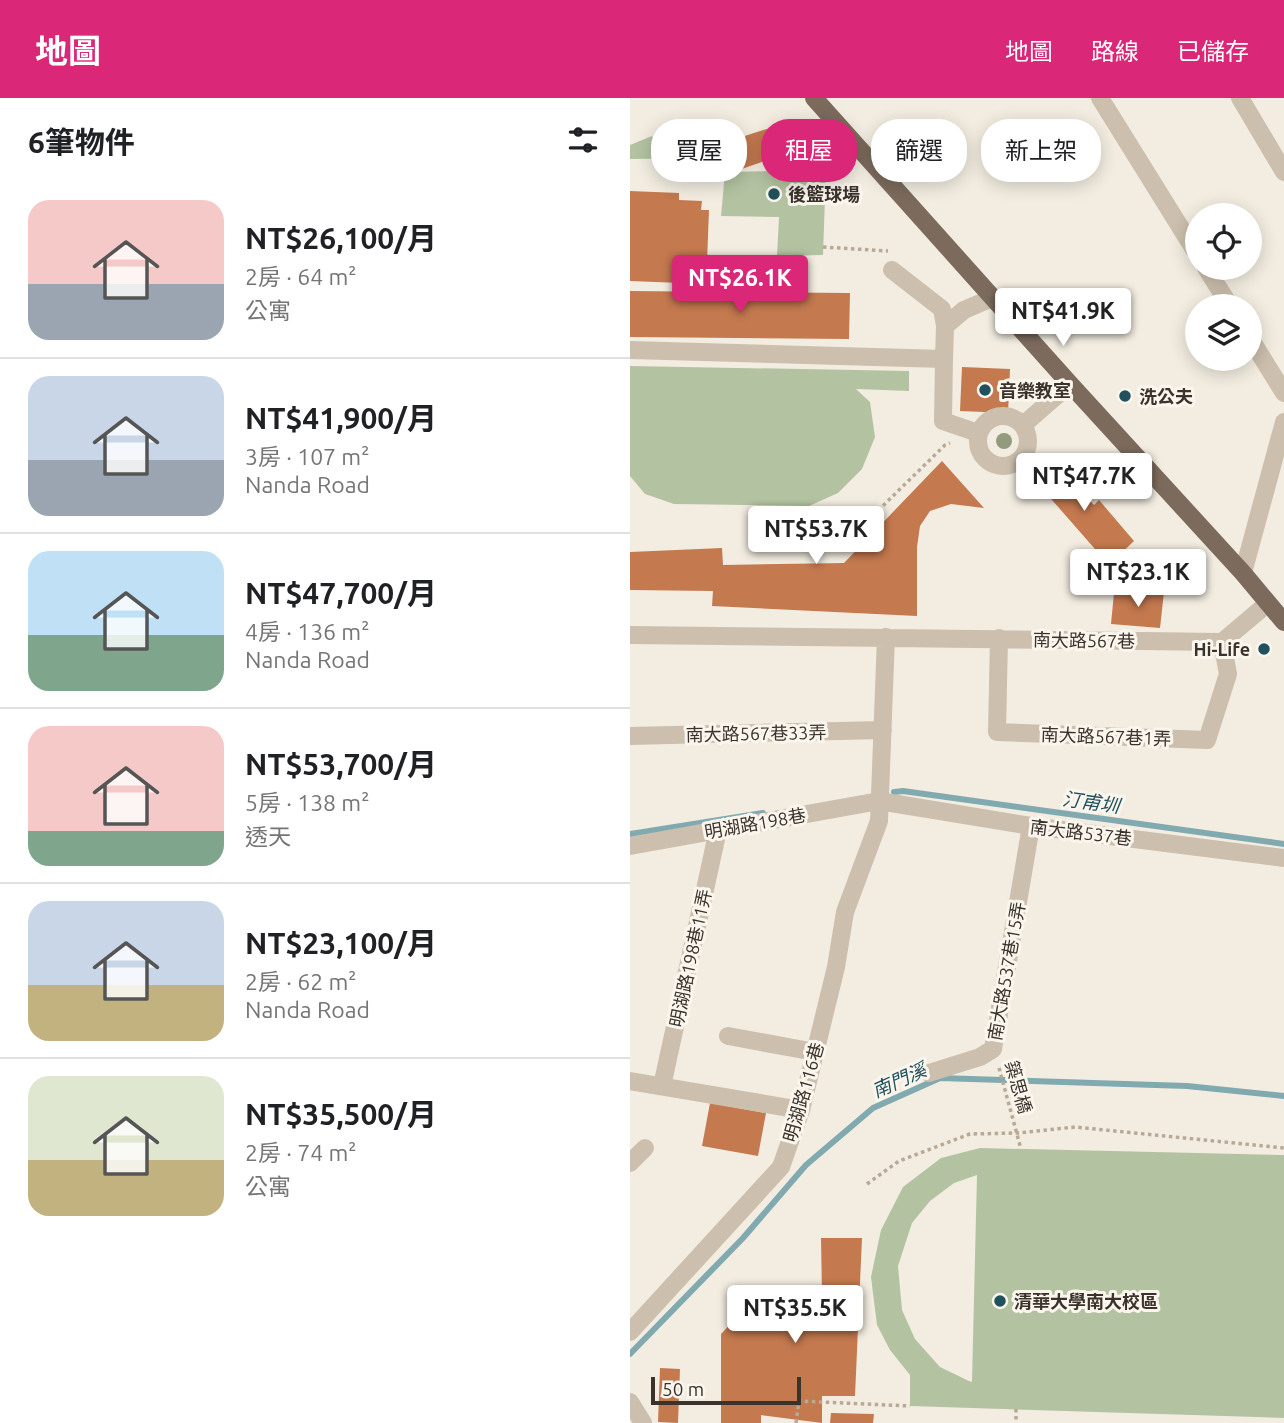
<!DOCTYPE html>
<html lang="zh-TW">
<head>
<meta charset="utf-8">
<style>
	:root { --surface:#fff; --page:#f6f6f6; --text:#202124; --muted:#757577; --line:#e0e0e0; --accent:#db2777 }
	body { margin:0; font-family:Ubuntu,"Noto Sans TC",sans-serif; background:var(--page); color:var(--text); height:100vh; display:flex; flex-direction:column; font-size:26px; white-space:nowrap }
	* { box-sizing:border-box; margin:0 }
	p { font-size:23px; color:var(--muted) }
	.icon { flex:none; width:38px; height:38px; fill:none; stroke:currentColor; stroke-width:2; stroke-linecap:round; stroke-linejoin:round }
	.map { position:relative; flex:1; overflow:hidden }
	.details { display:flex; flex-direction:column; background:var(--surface); width:630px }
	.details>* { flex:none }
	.hud { position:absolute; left:21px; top:21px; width:527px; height:63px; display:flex; gap:14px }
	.fabs { position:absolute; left:555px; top:105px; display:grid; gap:14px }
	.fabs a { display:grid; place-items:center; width:77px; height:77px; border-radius:50%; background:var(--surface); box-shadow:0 4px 18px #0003; font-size:35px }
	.scale { position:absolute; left:21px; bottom:18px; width:150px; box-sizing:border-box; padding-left:7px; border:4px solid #3a322b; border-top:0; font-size:19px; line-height:24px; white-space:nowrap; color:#3a322b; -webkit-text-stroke:5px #faf6ee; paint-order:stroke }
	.price { position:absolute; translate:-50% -60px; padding:0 16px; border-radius:7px; background:#fff; color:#222; font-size:23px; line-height:46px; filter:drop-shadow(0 2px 4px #0008) }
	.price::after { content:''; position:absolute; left:50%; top:42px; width:21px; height:16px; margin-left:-10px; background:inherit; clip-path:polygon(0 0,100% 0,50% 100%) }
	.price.active { background:var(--accent); color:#fff }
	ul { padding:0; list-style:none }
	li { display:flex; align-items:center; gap:21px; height:175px; padding:0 28px }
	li+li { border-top:2px solid var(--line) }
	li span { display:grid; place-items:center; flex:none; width:196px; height:140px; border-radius:21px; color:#555 }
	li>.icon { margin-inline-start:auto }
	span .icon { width:84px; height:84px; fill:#fffc; stroke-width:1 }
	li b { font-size:30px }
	h2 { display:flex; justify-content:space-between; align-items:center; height:84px; padding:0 28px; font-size:30px }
	.chip { padding:0 24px; border-radius:28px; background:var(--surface); box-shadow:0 4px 18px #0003; font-size:24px; line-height:63px }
	.chip.active { background:var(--accent); color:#fff }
	header { display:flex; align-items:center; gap:42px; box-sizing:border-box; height:98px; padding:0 35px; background:var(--accent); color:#fff }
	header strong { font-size:33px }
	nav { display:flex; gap:38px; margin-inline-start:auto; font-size:24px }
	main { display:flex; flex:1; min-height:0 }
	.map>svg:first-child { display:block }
	.green { fill:#b3c3a1; fill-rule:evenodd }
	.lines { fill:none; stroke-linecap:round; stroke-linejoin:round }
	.stream { stroke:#81a9b0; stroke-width:6 }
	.building { fill:#c4794f }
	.path { stroke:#b8a997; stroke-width:3.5; stroke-dasharray:3.5 3.5; stroke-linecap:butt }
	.minor { stroke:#ccbfad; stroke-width:18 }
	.major { stroke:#7c6b5d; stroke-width:18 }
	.tree { fill:#939b7f }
	.poi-dot { fill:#21515c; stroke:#faf6ee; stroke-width:2.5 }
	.labels { text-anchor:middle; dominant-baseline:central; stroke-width:6; stroke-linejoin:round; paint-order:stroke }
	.poi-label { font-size:18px; font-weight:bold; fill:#3a322b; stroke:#faf6ee; text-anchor:start }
	.street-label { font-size:18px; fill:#3a322b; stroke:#faf6ee }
	.water-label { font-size:19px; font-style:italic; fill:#21515c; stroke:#faf6ee }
</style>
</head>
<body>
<header>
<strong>地圖</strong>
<nav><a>地圖</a><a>路線</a><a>已儲存</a></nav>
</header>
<main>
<section class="details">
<h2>6筆物件<svg class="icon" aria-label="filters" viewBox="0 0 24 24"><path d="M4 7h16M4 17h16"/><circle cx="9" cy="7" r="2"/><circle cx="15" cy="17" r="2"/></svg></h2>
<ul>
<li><span style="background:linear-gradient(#f6c9c9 60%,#9aa5b1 0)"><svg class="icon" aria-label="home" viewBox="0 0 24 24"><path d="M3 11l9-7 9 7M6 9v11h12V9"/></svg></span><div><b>NT$26,100/月</b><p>2房 · 64 m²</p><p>公寓</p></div></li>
<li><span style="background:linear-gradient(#c9d6e8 60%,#9aa5b1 0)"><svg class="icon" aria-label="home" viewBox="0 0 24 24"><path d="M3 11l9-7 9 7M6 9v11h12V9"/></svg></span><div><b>NT$41,900/月</b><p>3房 · 107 m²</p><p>Nanda Road</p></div></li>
<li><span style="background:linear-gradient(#bfe0f5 60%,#7fa58c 0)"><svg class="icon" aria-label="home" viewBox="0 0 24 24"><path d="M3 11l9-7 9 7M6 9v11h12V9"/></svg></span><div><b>NT$47,700/月</b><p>4房 · 136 m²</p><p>Nanda Road</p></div></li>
<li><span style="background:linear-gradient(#f6c9c9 75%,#7fa58c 0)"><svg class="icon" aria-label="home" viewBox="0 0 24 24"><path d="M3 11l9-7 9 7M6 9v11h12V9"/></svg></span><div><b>NT$53,700/月</b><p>5房 · 138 m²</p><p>透天</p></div></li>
<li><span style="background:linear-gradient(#c9d6e8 60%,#c2b280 0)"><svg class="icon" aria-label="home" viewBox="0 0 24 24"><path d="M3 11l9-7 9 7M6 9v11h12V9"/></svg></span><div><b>NT$23,100/月</b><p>2房 · 62 m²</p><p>Nanda Road</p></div></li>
<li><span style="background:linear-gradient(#dfe7d0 60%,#c2b280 0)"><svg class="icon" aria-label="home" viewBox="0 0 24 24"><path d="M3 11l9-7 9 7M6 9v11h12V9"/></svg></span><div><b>NT$35,500/月</b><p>2房 · 74 m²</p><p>公寓</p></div></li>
</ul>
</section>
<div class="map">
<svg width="654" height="1325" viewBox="0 0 654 1325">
	<rect width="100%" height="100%" fill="#f3ede1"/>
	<!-- green -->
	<path class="green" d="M73,34L84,51V60L0,61V47L22,38L25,43L44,36Z
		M196,72L193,157L147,158L149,119L91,118L95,74Z
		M0,268L279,273V293L226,291L240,304L245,339L232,371L208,395L179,408L44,406L15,396L0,378Z
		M350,1050L654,1057V1320L280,1308V1277L260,1252L247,1227L241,1179L251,1132L273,1089L311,1060ZM347,1077L342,1283L341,1284L310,1269L285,1241L272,1212L268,1168L282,1125L300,1103L324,1085Z"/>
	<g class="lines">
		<!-- stream -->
		<path class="stream" d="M264,694L273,693L654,746
			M0,736L133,715
			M0,1256L113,1140L176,1067L243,1010L310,980L557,988L654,998"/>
	</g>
	<!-- building -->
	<path class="building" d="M149,27L158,55L103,74L93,45Z
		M0,93L49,95V102L72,103L71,112H79L77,165H67V177L51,176V185L0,183Z
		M0,193L220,195L219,241L0,239Z
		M332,269L380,271L378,315L330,313Z
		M420,362L464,407L469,402L504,443L479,467L401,378Z
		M312,363L354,410L321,406L300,413L290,428L287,449V518L82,508L83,493L0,492V454L92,450L93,467L214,465Z
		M534,494L530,530L481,526L484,495Z
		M80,1005L136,1015L128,1058L72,1048Z
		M191,1140H232L225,1298H192V1325L131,1317V1325H91V1236L131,1194L192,1198Z
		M30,1270L50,1271L48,1325L28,1324Z
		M201,1315L244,1316L243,1325H200Z"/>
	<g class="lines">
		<!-- path -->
		<path class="path" d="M193,149L258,153
			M218,442L315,347L320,345
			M369,970L391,1051
			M237,1086L269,1063L340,1036L388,1035L445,1029L654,1050
			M386,1311V1325
			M166,1325L169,1303L280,1308"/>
		<!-- minor -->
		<path class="minor" d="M470,0L567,156
			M610,0L654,74
			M576,170L600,208
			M262,172L312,211L315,228
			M620,240L654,295
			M0,252L314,261L313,323L348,335
			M314,261L315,228L334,212L362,200
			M348 343a25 25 0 1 1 50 0a25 25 0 1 1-50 0Z
			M393,327L440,286
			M613,475L654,324
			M0,537L592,544L638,505
			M369,540L367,634L577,642L598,576L592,544
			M0,638L253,632
			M0,748L249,703L401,728L654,760
			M98,938L185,954
			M299,975L350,959L363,951L401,728
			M0,983L171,1012
			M32,988L88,732
			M0,1065L15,1050
			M0,1234L151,1069L171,1012L206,869L215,814L249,723L256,539
			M0,1304L13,1325"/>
		<!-- major -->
		<path class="major" d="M184,0L440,286L613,475L654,524"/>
	</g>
	<!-- trees -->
	<circle class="tree" cx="374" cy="343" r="8"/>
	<!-- markers -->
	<g class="poi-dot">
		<circle cx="144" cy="96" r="7"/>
		<circle cx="355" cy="292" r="7"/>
		<circle cx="495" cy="298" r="7"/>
		<circle cx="634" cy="551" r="7"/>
		<circle cx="370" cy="1203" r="7"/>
	</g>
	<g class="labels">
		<!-- poi labels -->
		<g class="poi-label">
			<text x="158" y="96">後籃球場</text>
			<text x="369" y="292">音樂教室</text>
			<text x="509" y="298">洗公夫</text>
			<text x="620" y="551" text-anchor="end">Hi-Life</text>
			<text x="384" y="1203">清華大學南大校區</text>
		</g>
		<!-- street labels -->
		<g class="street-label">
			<text transform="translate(454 542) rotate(1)">南大路567巷</text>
			<text transform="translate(126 635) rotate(-1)">南大路567巷33弄</text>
			<text transform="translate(476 638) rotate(2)">南大路567巷1弄</text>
			<text transform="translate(125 725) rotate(-10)">明湖路198巷</text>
			<text transform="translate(451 734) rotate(7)">南大路537巷</text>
			<text transform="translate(60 860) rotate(-78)">明湖路198巷11弄</text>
			<text transform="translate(376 873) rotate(-80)">南大路537巷15弄</text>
			<text transform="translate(389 989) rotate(74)">築思橋</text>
			<text transform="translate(173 994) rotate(-74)">明湖路116巷</text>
		</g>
		<!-- water labels -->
		<g class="water-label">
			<text transform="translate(461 704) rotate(8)">汀甫圳</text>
			<text transform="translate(269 982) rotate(-24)">南門溪</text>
		</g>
	</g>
</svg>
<div class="fabs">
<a><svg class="icon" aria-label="locate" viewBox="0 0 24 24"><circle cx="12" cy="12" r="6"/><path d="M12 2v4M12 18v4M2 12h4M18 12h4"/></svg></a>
<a><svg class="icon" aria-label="layers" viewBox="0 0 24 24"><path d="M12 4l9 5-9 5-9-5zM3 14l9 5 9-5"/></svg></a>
</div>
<div class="scale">50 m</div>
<b class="price active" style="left:110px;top:217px">NT$26.1K</b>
<b class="price" style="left:433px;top:250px">NT$41.9K</b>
<b class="price" style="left:454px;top:415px">NT$47.7K</b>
<b class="price" style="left:186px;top:468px">NT$53.7K</b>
<b class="price" style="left:508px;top:511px">NT$23.1K</b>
<b class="price" style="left:165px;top:1247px">NT$35.5K</b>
<div class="hud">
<a class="chip">買屋</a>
<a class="chip active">租屋</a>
<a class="chip">篩選</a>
<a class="chip">新上架</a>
</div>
</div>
</main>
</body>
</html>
